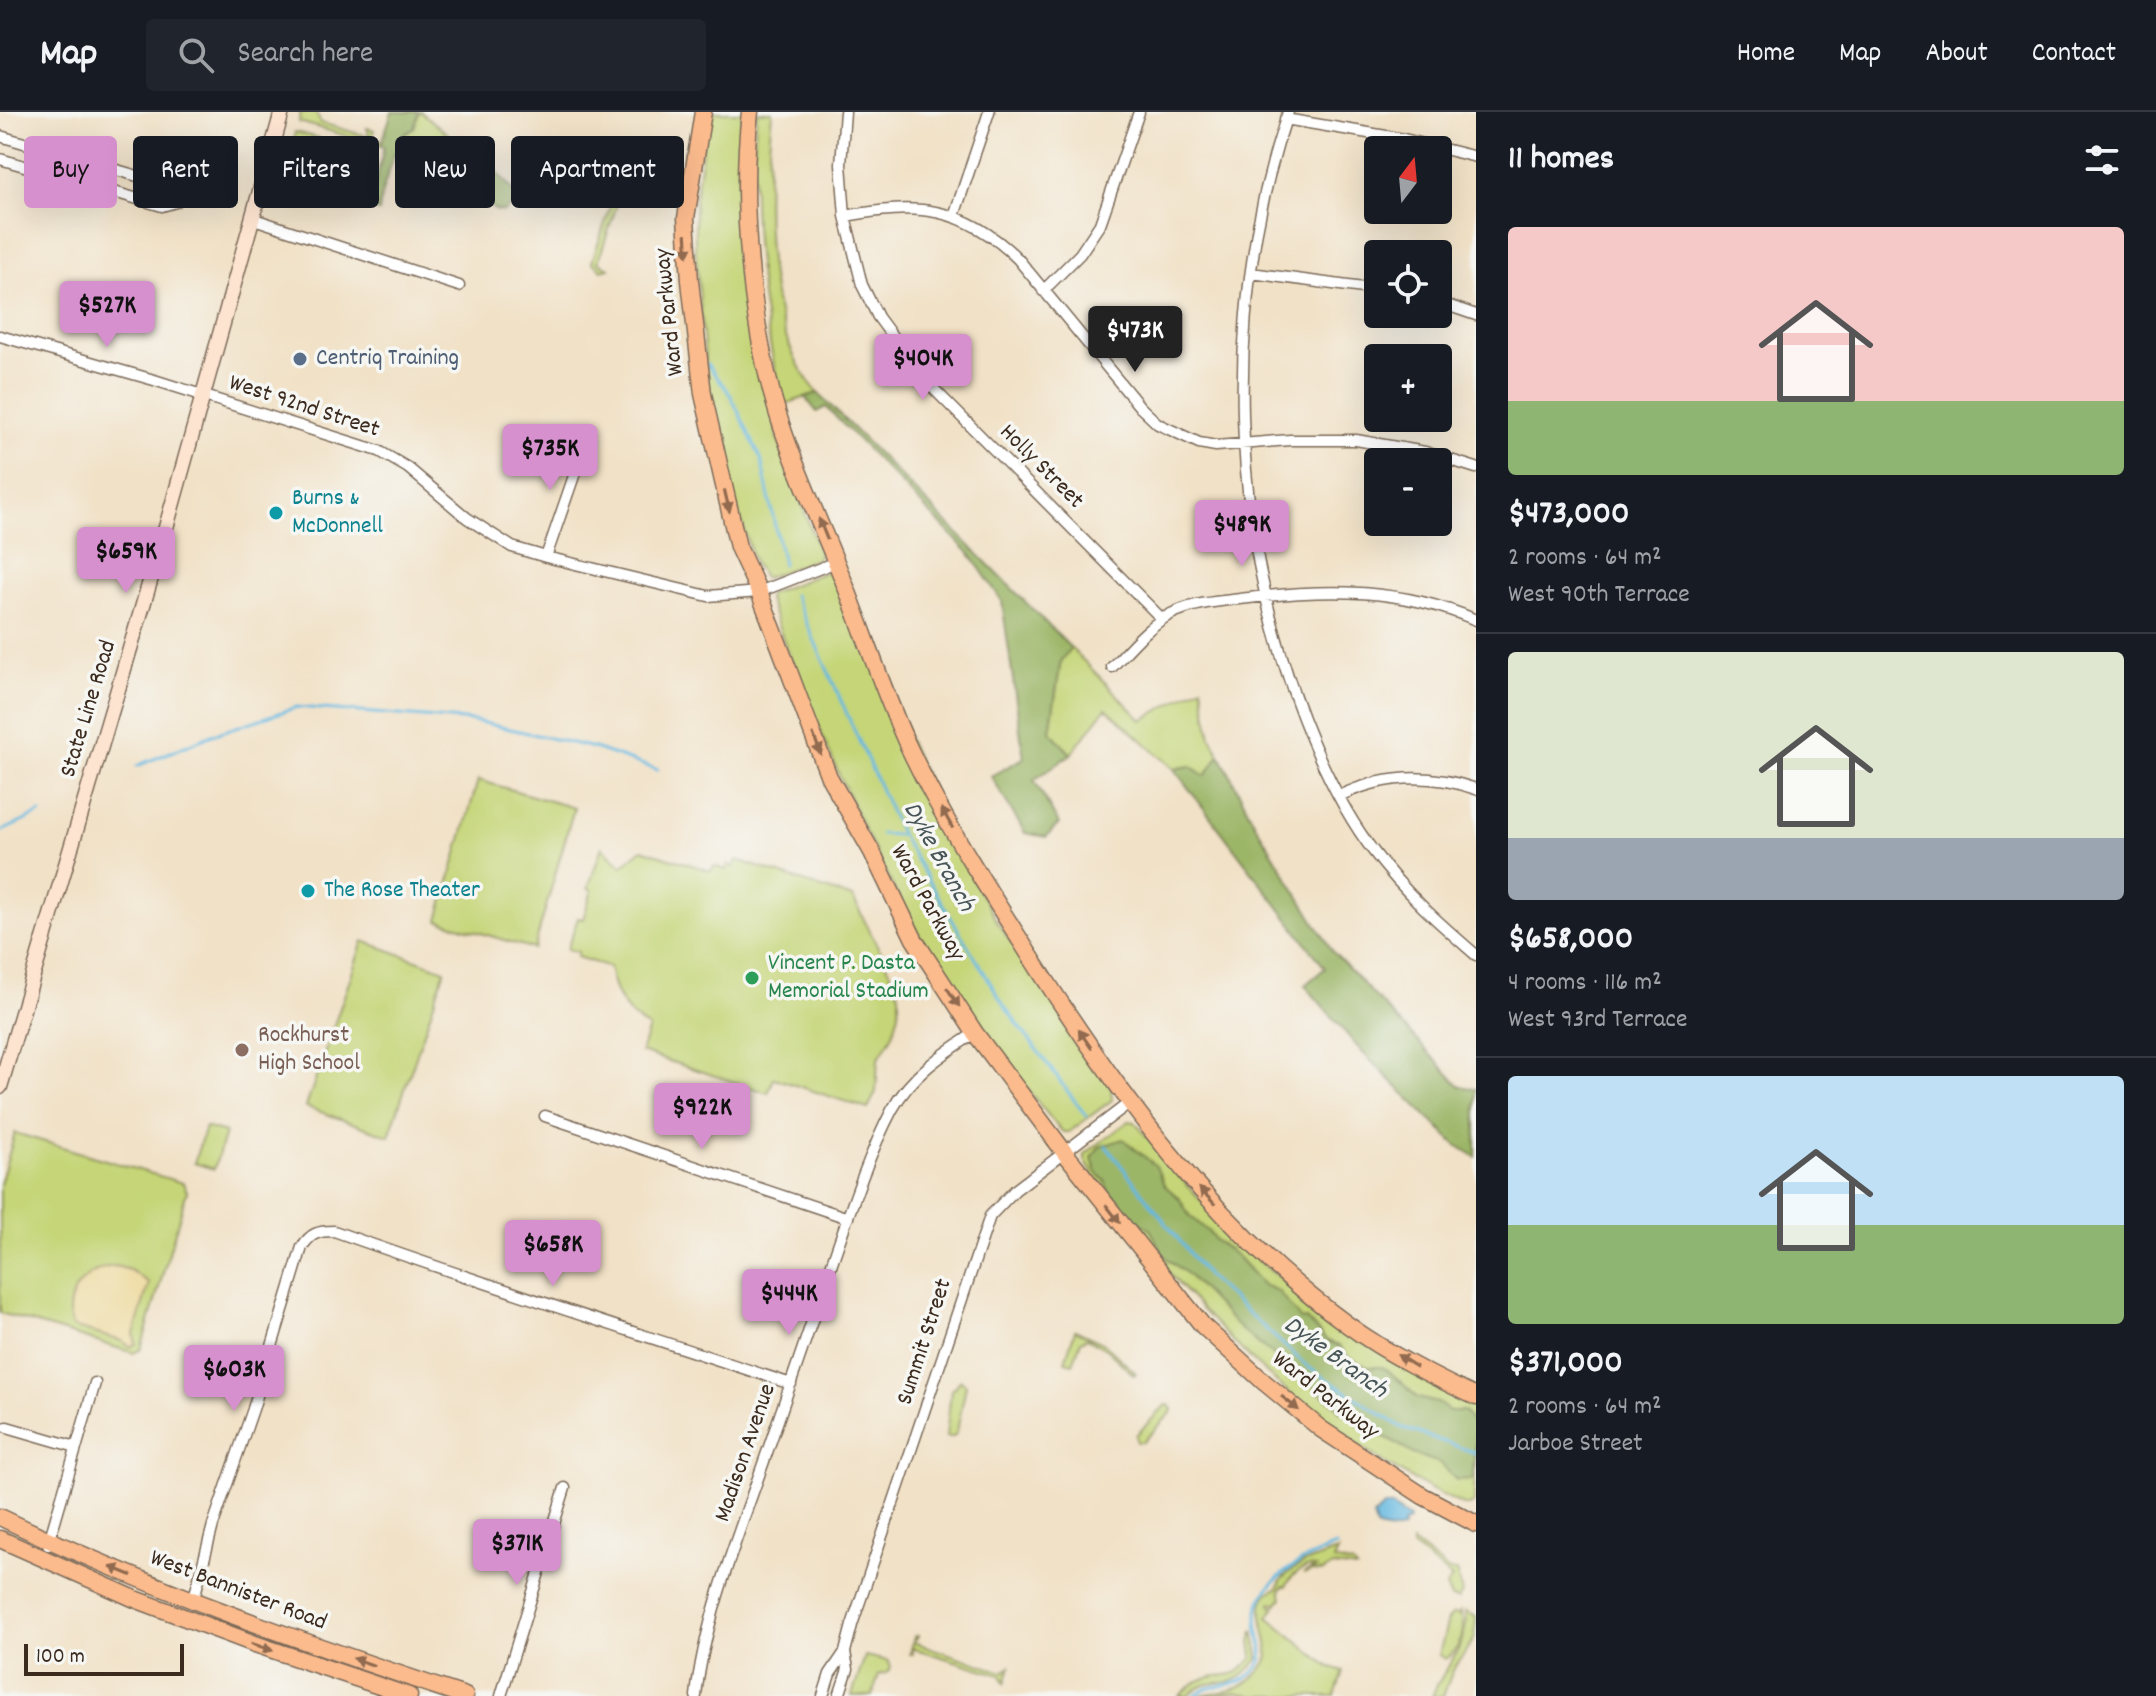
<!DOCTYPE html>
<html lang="en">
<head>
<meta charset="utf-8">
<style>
	:root { --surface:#171b24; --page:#20242c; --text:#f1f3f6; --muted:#9ea1a6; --line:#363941; --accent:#d690ce }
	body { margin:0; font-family:Dekko,sans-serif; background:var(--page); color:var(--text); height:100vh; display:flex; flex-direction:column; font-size:30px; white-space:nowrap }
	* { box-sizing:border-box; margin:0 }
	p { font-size:26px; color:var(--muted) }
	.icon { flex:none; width:44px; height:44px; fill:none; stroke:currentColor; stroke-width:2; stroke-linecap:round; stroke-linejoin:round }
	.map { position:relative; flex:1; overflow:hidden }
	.drawer { display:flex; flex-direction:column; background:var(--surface); width:680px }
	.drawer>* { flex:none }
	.banner { position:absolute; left:24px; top:24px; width:760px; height:72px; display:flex; gap:16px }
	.needle { width:52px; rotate:16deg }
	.controls { position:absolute; left:1364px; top:24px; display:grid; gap:16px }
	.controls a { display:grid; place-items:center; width:88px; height:88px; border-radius:8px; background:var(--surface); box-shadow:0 8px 32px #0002; font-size:40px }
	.scale { position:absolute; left:24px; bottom:20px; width:160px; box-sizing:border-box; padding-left:8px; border:4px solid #3b2a1e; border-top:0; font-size:22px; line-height:28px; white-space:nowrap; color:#3b2a1e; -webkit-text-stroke:6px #f6f6f2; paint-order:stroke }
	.price { position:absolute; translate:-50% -68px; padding:0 18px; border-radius:8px; background:var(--accent); color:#111; font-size:26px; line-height:52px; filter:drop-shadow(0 2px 4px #0008) }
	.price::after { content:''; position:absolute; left:50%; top:48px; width:24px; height:18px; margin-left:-12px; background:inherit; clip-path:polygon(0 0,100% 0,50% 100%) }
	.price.current { background:#222; color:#fff }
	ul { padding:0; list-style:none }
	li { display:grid; align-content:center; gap:16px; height:424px; padding:0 32px }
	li+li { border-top:2px solid var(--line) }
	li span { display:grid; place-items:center; height:248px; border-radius:8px; color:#555 }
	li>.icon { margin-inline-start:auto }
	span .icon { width:144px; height:144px; fill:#fffc; stroke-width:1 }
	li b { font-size:34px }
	h2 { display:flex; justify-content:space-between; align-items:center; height:96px; padding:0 32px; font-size:34px }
	.pill { padding:0 28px; border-radius:8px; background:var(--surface); box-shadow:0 8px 32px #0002; font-size:28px; line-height:72px }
	.pill.current { background:var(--accent); color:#111 }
	header { display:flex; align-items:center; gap:48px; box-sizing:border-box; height:112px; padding:0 40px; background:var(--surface); border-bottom:2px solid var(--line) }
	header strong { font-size:38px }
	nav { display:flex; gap:44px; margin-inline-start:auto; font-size:28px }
	.search { width:560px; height:72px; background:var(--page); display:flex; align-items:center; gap:20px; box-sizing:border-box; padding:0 28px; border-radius:8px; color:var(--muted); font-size:30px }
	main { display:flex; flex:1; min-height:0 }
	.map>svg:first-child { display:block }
	.green { fill:#c5d577; stroke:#80804a; stroke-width:2 }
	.forest { fill:#9cb668; stroke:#6c7043; stroke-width:2 }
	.sand { fill:#eeda9e; stroke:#94825e; stroke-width:2 }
	.water { fill:#64b8e0; stroke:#50717f; stroke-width:2 }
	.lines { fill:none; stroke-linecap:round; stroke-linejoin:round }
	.stream { stroke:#64b8e0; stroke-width:3 }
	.street-casing { stroke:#7b6a59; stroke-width:13 }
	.secondary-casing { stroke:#7b6a59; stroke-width:17 }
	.primary-casing { stroke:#7b6a59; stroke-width:19 }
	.street { stroke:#fff; stroke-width:10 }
	.secondary { stroke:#fde4d1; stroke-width:14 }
	.primary { stroke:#fbbb8d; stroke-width:16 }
	.oneway { fill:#916b50 }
	.service-dot { fill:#5c6f8a; stroke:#f6f6f2; stroke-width:3 }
	.culture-dot { fill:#0f9aa8; stroke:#f6f6f2; stroke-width:3 }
	.leisure-dot { fill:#2e9e5b; stroke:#f6f6f2; stroke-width:3 }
	.education-dot { fill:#8d6e63; stroke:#f6f6f2; stroke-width:3 }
	.labels { text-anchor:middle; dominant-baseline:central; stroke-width:7; stroke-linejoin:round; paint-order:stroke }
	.street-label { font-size:24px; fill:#3b2a1e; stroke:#f6f6f2 }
	.service-label { font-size:24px; fill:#4e5e75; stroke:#f6f6f2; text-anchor:start }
	.culture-label { font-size:24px; fill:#0d838f; stroke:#f6f6f2; text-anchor:start }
	.leisure-label { font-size:24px; fill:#27864d; stroke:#f6f6f2; text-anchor:start }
	.education-label { font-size:24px; fill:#785e54; stroke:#f6f6f2; text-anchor:start }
	.water-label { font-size:26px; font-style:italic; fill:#475558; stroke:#f6f6f2 }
</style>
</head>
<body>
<header>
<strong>Map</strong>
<div class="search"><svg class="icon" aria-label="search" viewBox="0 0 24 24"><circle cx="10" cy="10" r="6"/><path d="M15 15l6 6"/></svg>Search here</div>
<nav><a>Home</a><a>Map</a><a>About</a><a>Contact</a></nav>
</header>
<main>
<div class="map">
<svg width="1476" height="1584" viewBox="0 0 1476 1584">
	<rect width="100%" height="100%" fill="#f6f6f2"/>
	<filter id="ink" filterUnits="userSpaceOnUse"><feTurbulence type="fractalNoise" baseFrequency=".0125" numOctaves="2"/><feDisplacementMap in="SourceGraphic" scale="16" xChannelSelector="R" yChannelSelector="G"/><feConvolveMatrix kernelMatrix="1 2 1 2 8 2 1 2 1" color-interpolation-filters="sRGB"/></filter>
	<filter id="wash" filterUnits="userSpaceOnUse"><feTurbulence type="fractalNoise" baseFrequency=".006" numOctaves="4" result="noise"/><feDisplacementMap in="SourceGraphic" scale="32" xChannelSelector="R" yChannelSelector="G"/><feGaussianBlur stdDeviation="1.8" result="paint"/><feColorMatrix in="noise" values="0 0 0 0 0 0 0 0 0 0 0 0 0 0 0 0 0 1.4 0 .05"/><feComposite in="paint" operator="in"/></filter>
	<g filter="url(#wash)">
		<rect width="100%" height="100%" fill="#f1e1c6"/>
		<!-- green -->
		<path class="green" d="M300,0H315L321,11L366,24L369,23L367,16L374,18L373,26L383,29L381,34L299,10Z
			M419,0H421L470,40C447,30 432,46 415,41V36L402,24L415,11Z
			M708,0H742L738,82L742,156L778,327L820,442L817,447L765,466L755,453L730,373L707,268L695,132V87Z
			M757,0H772C764,84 759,215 818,281L783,293C760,198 747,98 757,0Z
			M295,20L319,26L314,47L306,49L305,56L289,51Z
			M630,36L634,41L598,150L609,156L602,158L592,150Z
			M825,460L830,461L834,467L973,768L999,813L1111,975L1112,988L1069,1020H1063L1057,1014C1008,953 957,890 918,821C858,714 811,602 768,487L769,482Z
			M1071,536L1142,608L1202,574L1211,625L1220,643L1205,664L1190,654L1174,657L1106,596L1071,642L1050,619L1061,548Z
			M478,668L574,696L534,837L438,808Z
			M602,735L622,754L642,737L711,759L714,754L726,758L728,753L734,755L737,748L853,786L891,861L899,882V902L892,924L878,947L876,980L868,997L774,966L768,981L641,940L649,916C625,902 614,883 609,855L577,845L578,840L567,837L578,806L583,807L592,778L588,776Z
			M363,829L445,858L389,1024L306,995Z
			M1129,1009L1135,1010L1171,1055L1241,1132L1273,1161L1454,1283L1476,1293L1474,1391L1470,1394H1465C1341,1337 1239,1246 1153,1142C1129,1113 1102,1082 1085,1048V1042Z
			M205,1015L225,1021L214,1057L194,1051Z
			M15,1021L183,1071L187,1079L141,1237L134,1241L0,1201V1072Z
			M1075,1218L1103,1231L1136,1261L1134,1263L1107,1238L1087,1226L1081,1229L1073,1251L1065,1249Z
			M961,1268L966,1273L957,1320L953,1325H946L951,1278Z
			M1169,1293L1172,1297L1171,1301L1143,1330H1137L1136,1323L1165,1294Z
			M1412,1430L1449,1459H1456L1462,1481L1458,1487L1451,1486L1446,1475L1452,1466L1412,1434Z
			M1338,1439L1334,1448L1353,1453L1356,1457L1333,1454L1323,1460L1311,1459L1303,1462L1316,1456C1304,1453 1291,1463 1286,1474H1283L1280,1479L1282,1486L1277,1492L1272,1490L1271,1493L1275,1495L1268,1505L1328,1554L1343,1559L1335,1584H1252C1241,1578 1215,1584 1200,1584C1215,1578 1229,1582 1243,1573C1252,1567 1266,1555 1268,1544C1270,1524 1247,1485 1278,1476C1281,1456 1320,1445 1338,1439Z
			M1460,1500C1467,1518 1461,1536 1446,1547L1439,1543L1448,1508L1453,1502L1459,1503Z
			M1465,1500L1476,1505L1475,1526L1453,1558L1443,1584H1432C1444,1554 1470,1534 1465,1500Z
			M1254,1518L1259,1546C1252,1555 1241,1568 1229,1570C1212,1571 1200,1571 1188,1584H1179C1186,1578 1192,1571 1201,1568C1226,1558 1232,1572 1253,1545L1251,1529Z
			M919,1523L913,1530L1003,1560L1010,1555L1005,1571L1001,1563L912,1536L913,1542H910L914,1525Z
			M865,1544L888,1549L891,1555L889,1560L879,1563L872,1584H852Z"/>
		<!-- forest -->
		<path class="forest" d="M392,0H419L414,16L402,24L415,36V40H395L382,80L379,100L374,98L376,92L371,91L384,35L381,32Z
			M438,33C447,36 455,34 464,37C485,46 505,68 519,86L504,100L495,98L478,85L456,59L423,45L426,39Z
			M818,281L1071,536L1061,548L1050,619L1071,642L1034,668L1059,712L1046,725L1025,721L991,664L1024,646L1002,489L970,442L826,295L817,300L805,285Z
			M1220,643L1255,712L1333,840L1460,974L1476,977V1045L1455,1032L1361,939L1305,873L1325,856L1174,657L1190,654L1205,664Z
			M1123,1027L1156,1054L1164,1073L1179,1086L1189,1103L1211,1122L1215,1128L1237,1144L1263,1173L1278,1179L1301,1208L1306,1207L1326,1228L1341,1235L1347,1244L1368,1255H1382L1388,1258L1418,1286L1438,1291L1449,1299H1464L1471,1309L1476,1311L1473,1367L1456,1368L1440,1351L1413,1342L1391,1328L1361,1315L1353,1306L1352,1302L1339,1299L1337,1294L1240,1217L1188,1163L1164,1144L1150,1117L1125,1102L1120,1090L1109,1080L1105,1069L1096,1060L1092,1046L1099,1035Z"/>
		<!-- sand -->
		<path class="sand" d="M115,1154L130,1158L149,1171L134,1222L136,1232L130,1235L122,1229L72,1215C61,1184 85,1157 115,1154Z"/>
		<!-- water -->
		<path class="water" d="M1385,1394L1392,1395L1409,1406V1409L1403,1411V1417C1394,1419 1384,1419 1376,1415L1373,1404Z"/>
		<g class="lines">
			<!-- stream -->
			<path class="stream" d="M707,252L730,282L761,347L783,452
				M794,483L901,723L1005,895L1086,1004
				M137,654L212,623L297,595L475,609L594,636L658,658
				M0,720L41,701
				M881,722L901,723
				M1106,1034L1207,1164L1308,1255L1401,1315L1476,1341
				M1194,1584C1215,1566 1238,1583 1259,1553C1266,1542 1260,1529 1258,1517C1249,1472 1301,1447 1336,1434"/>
		</g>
	</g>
	<g filter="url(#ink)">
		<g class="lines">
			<defs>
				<path id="street" d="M845,0L841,52L845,104L862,173L878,205L923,266L1162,507
					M1288,0C1222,195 1229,414 1303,606C1321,652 1343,700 1374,740C1403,779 1439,811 1476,843
					M1285,7L1404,27L1476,45
					M0,24L158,70C173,70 179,76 176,90L162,94L0,47
					M845,104C916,91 963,93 1018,147L1140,295L1158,312L1199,331L1216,334L1290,328H1356L1425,340L1476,356
					M954,104L989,0
					M254,107L459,174
					M1251,161L1378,178
					M1043,179L1080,142L1100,112L1139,0
					M1438,190L1476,203
					M0,224L154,268L379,339L408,356L467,406L512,435L546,445L708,484L759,480L836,450
					M546,445L587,326
					M1112,555C1130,536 1148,514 1171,502C1195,490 1223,489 1249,486C1328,476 1402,476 1476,508
					M1339,684C1383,663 1430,661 1476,677
					M545,1004L848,1106
					M7,1315L76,1335
					M48,1433L95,1271
					M193,1490L213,1413L253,1297L302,1135C311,1121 318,1119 334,1119C485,1173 638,1221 791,1272
					M501,1584L565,1376
					M696,1584C705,1500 746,1404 773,1323C793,1264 814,1204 834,1145C851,1096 868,1044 892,998C911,963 943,942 975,921
					M823,1584L830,1562L845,1540L852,1513L990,1104L1015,1078L1129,991
					M839,1584L848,1557L845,1540"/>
				<path id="secondary" d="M0,975L167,412L282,0"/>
				<path id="primary" d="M703,0L686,106L690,169L703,282L738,435L759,480L829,665L872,740L914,827L975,921L1065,1041L1203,1214L1264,1270L1321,1317L1423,1384L1476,1412
					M750,0C739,96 752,230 784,321C801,370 823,417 842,465C865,522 884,583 910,638C943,708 986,774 1027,839C1116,979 1212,1114 1348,1213C1388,1242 1432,1264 1476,1285
					M0,1405C152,1478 305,1531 465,1584
					M0,1427L135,1487L255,1532L409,1584"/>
			</defs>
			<!-- street casing -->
			<use href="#street" class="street-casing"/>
			<!-- secondary casing -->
			<use href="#secondary" class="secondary-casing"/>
			<!-- primary casing -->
			<use href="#primary" class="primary-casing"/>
			<!-- street -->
			<use href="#street" class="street"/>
			<!-- secondary -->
			<use href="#secondary" class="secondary"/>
			<!-- primary -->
			<use href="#primary" class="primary"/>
		</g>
		<!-- one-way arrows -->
		<defs><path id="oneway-solid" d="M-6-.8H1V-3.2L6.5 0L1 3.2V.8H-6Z" transform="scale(2)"/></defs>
		<g class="oneway">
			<use href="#oneway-solid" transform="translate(687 133) rotate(86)"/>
			<use href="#oneway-solid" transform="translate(727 389) rotate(77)"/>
			<use href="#oneway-solid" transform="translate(823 417) rotate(-112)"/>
			<use href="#oneway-solid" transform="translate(817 632) rotate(69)"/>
			<use href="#oneway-solid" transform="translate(947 706) rotate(-119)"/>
			<use href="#oneway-solid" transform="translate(953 885) rotate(56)"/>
			<use href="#oneway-solid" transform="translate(1085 927) rotate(-124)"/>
			<use href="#oneway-solid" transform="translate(1207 1084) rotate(-133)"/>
			<use href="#oneway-solid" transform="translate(1113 1102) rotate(52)"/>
			<use href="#oneway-solid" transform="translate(1407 1249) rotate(-148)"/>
			<use href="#oneway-solid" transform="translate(1290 1291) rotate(39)"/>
			<use href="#oneway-solid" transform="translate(121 1459) rotate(-158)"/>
			<use href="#oneway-solid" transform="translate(262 1535) rotate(19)"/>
			<use href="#oneway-solid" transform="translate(364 1550) rotate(-161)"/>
		</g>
	</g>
	<!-- markers -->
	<circle class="service-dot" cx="300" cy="247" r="8"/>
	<g class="culture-dot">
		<circle cx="276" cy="401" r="8"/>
		<circle cx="308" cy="779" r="8"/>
	</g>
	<circle class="leisure-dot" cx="752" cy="866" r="8"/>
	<circle class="education-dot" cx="242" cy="938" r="8"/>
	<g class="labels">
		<!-- street labels -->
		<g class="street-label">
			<text transform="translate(670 200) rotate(-96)">Ward Parkway</text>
			<text transform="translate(304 295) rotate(18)">West 92nd Street</text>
			<text transform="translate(1041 355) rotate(45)">Holly Street</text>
			<text transform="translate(89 597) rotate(-73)">State Line Road</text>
			<text transform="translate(927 791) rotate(61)">Ward Parkway</text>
			<text transform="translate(925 1230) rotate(-72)">Summit Street</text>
			<text transform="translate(1325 1284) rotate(38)">Ward Parkway</text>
			<text transform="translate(746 1341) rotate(-71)">Madison Avenue</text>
			<text transform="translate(238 1479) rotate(21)">West Bannister Road</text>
		</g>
		<!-- service labels -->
		<g class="service-label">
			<text x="316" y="247">Centriq Training</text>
		</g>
		<!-- culture labels -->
		<g class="culture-label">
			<text x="292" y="387">Burns &amp;<tspan x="292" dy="28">McDonnell</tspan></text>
			<text x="324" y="779">The Rose Theater</text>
		</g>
		<!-- leisure labels -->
		<g class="leisure-label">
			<text x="768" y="852">Vincent P. Dasta<tspan x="768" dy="28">Memorial Stadium</tspan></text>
		</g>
		<!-- education labels -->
		<g class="education-label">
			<text x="258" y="924">Rockhurst<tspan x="258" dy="28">High School</tspan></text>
		</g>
		<!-- water labels -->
		<g class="water-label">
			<text transform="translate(938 745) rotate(61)">Dyke Branch</text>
			<text transform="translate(1335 1246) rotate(36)">Dyke Branch</text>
		</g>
	</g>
</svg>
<div class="controls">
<a><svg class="needle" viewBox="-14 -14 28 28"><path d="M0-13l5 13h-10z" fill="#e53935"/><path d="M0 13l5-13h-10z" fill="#9ea1a6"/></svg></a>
<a><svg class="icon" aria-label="locate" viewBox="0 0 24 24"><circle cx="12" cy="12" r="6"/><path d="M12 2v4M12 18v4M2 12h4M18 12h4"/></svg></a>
<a>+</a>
<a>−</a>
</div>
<div class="scale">100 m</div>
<b class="price" style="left:107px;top:237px">$527K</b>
<b class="price current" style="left:1135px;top:262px">$473K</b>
<b class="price" style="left:923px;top:290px">$404K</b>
<b class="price" style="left:550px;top:380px">$735K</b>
<b class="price" style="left:1242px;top:456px">$489K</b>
<b class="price" style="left:126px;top:483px">$659K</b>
<b class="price" style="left:702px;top:1039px">$922K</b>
<b class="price" style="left:553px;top:1176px">$658K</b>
<b class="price" style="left:789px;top:1225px">$444K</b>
<b class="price" style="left:234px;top:1301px">$603K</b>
<b class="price" style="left:517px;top:1475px">$371K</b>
<div class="banner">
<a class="pill current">Buy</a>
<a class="pill">Rent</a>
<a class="pill">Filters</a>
<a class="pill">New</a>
<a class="pill">Apartment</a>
</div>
</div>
<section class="drawer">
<h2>11 homes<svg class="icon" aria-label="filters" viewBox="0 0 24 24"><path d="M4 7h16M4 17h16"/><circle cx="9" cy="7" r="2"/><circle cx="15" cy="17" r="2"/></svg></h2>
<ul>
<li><span style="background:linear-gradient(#f6c9c9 70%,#8fb573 0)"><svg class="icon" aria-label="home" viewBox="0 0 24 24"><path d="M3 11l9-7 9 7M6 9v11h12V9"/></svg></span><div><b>$473,000</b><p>2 rooms · 64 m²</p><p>West 90th Terrace</p></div></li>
<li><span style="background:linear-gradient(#dfe7d0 75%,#9aa5b1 0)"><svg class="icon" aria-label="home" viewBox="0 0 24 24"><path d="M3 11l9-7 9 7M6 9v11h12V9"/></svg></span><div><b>$658,000</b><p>4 rooms · 116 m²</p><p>West 93rd Terrace</p></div></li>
<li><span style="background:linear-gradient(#bfe0f5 60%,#8fb573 0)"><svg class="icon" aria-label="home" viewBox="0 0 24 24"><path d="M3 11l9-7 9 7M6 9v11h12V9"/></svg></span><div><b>$371,000</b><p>2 rooms · 64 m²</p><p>Jarboe Street</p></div></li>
</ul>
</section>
</main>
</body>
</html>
